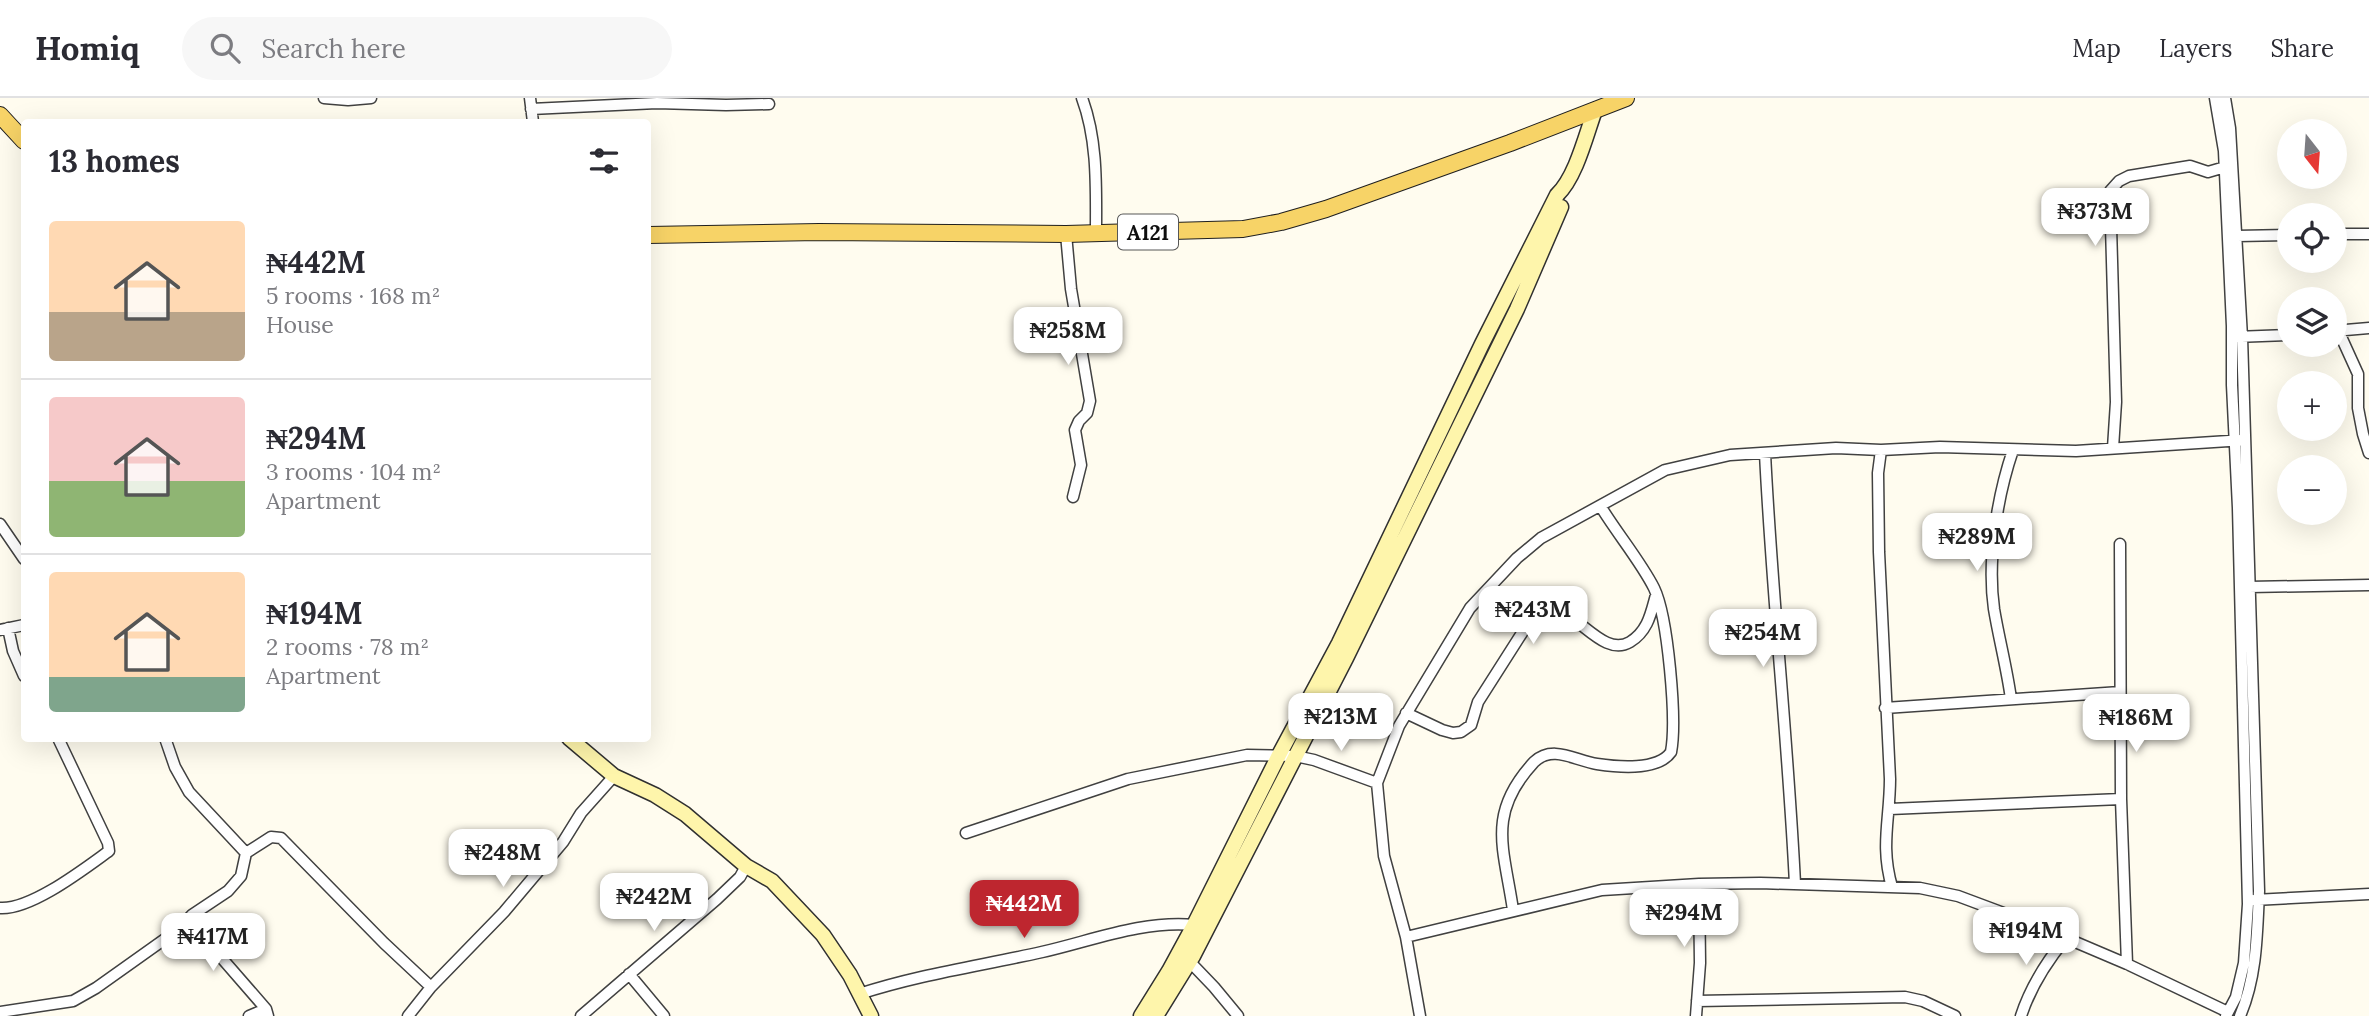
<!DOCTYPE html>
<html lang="en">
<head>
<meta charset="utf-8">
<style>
	:root { --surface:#fff; --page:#f7f7f7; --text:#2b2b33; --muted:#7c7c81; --line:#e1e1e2; --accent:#be262f }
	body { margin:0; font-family:Lora,serif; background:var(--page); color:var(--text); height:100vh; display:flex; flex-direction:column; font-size:26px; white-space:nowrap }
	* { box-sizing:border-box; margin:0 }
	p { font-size:23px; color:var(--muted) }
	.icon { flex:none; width:38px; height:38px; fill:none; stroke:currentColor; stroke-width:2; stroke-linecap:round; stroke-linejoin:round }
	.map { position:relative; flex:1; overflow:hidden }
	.side { position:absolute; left:21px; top:21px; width:630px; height:623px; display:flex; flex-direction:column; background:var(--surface); border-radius:7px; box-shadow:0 7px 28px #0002 }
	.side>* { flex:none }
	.needle { width:46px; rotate:163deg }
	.buttons { position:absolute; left:2277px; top:21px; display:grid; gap:14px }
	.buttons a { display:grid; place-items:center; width:70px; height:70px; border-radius:50%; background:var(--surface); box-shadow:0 7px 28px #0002; font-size:35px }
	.price { position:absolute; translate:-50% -60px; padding:0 16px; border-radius:14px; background:#fff; color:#222; font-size:23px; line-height:46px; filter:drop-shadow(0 2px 4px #0008) }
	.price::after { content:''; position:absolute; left:50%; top:42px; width:21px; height:16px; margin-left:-10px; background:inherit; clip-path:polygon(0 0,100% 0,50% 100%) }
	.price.active { background:var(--accent); color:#fff }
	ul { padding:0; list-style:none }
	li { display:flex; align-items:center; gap:21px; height:175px; padding:0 28px }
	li+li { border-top:2px solid var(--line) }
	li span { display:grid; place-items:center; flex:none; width:196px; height:140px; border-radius:7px; color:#555 }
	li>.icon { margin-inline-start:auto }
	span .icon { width:84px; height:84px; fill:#fffc; stroke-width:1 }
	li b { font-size:30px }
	h2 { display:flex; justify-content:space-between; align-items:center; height:84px; padding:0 28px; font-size:30px }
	header { display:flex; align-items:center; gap:42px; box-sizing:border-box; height:98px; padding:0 35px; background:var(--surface); border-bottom:2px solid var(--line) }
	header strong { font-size:33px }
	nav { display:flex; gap:38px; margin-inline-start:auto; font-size:24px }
	.search { width:490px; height:63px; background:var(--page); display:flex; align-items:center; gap:18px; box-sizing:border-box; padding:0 24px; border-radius:38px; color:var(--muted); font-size:26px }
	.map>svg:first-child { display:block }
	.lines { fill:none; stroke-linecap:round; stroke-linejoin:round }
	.street-casing { stroke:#414141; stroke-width:13 }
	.secondary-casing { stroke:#303030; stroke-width:17 }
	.primary-casing { stroke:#1f1f1f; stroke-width:18 }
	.street { stroke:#fff; stroke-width:10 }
	.secondary { stroke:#fef5ab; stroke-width:14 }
	.primary { stroke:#f7d367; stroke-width:16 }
	.labels { text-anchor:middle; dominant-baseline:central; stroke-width:7; stroke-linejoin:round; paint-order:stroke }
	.shield { fill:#fff; stroke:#565656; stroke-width:2 }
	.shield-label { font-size:21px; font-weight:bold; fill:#0e0e0e }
</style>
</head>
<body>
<header>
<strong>Homiq</strong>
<div class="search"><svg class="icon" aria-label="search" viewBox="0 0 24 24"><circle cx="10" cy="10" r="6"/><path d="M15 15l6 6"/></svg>Search here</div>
<nav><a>Map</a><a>Layers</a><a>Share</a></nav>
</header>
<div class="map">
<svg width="2369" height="918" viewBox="0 0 2369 918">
	<rect width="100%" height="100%" fill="#fffcef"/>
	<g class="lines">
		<defs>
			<path id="street" d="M324,0L348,2L371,0
				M530,0L533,24
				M1082,0C1098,43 1096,90 1096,135
				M2215,0L2224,53L2232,228V287L2238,410L2248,806L2244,865L2236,899L2226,918
				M2225,0L2230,30L2242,239L2259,793C2257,836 2257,878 2240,918
				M531,11L657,5L726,7L769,6
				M1066,136L1071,191L1090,303L1087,315L1079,323L1075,332L1081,367L1073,399
				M2334,136H2369
				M2237,138L2289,137
				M2338,232L2358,276V310L2363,336L2369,355
				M2334,233L2369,230
				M2235,239L2289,237
				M2113,350L2116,304L2110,93L2119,83L2129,78L2190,68L2208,74L2225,69
				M1881,352L1878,375L1879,454L1890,681C1890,721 1880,748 1892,789
				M1765,355C1772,499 1788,642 1795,786
				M0,426L24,461
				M2120,446L2121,701L2127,866
				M2249,489L2369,487
				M8,530L13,553L24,578
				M0,532L24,527
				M2011,601C2007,571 1999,541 1994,511C1987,462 1997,399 2013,352
				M1885,610L2120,594
				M1406,615L1442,632L1453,635L1461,634L1471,627L1478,604L1529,524C1535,519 1540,513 1547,512C1575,507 1601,561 1630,544C1648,533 1651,515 1656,497
				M165,640L175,669L189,694L246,755
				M1890,711L2121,701
				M966,735L1128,681L1247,657L1295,658L1314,662L1377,685
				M246,755L271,739L281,740L384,845L431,889
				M2254,802L2369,796
				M0,810C31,812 84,771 109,753L108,745L58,640
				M1513,812C1504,750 1486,716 1534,664C1553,646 1576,663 1597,666C1617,669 1658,673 1671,654C1677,622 1668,519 1654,490C1641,464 1616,434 1601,409
				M192,817L206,842L266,911L268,918
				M1406,839L1602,792L1699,786L1760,785L1920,790L1958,798L2033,826L2127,866L2228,914
				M1190,864L1214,889L1238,918
				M629,876L664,918
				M859,896C921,876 979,868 1042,854C1091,843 1143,822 1194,827
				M1697,903L1905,899L1923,903L1955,918
				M0,914L73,903L96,890L179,831L192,817L228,793L241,778L246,755
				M249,918L266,911
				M408,918L431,889L504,814L563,744L581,715L614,678
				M581,918L717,801L740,779L746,768
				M1420,918L1406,839L1384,758L1377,685L1399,628L1470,510L1517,460L1541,440L1665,372L1730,357L1836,350L1881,352L1940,349L2076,353L2244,342
				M1696,918L1700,865L1699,786
				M2021,918C2030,890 2047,863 2066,840"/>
			<path id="secondary" d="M569,640L614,678L655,697L685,716L746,768L772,783L823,837L850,877L871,918
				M1141,918L1169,873L1194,827L1279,657L1339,545L1482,246L1557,97C1576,79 1586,37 1595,12
				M1156,918L1193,858L1346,560L1517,211L1561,109"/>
			<path id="primary" d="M0,17L24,43
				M648,137L819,134L1066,136L1243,131L1281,124L1326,111L1510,45L1626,0"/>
		</defs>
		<!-- street casing -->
		<use href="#street" class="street-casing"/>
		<!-- secondary casing -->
		<use href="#secondary" class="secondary-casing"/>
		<!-- primary casing -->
		<use href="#primary" class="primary-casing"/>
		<!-- street -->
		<use href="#street" class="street"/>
		<!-- secondary -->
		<use href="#secondary" class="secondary"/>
		<!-- primary -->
		<use href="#primary" class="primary"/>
	</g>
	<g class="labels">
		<!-- shield labels -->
		<rect class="shield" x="1118" y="116.5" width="60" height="35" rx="5"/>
		<g class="shield-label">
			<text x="1148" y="134">A121</text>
		</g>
	</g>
</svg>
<div class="buttons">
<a><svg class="needle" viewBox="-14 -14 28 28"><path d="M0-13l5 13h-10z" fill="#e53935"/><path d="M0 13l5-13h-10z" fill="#7c7c81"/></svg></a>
<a><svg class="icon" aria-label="locate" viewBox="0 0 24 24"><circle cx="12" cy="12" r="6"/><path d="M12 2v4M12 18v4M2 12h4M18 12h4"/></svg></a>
<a><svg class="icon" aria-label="layers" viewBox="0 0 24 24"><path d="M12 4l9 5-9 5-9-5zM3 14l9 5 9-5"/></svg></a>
<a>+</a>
<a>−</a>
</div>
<b class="price" style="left:2095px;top:150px">₦373M</b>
<b class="price" style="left:1068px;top:269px">₦258M</b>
<b class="price" style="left:1977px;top:475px">₦289M</b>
<b class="price" style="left:1533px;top:548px">₦243M</b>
<b class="price" style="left:1763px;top:571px">₦254M</b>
<b class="price" style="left:1341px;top:655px">₦213M</b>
<b class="price" style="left:2136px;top:656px">₦186M</b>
<b class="price" style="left:503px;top:791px">₦248M</b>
<b class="price" style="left:654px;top:835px">₦242M</b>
<b class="price active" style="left:1024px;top:842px">₦442M</b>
<b class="price" style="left:1684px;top:851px">₦294M</b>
<b class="price" style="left:2026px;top:869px">₦194M</b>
<b class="price" style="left:213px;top:875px">₦417M</b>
<section class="side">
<h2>13 homes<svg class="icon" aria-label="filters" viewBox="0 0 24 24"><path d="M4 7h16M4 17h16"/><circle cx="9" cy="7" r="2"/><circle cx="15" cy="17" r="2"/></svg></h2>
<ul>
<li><span style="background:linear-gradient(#ffd9b3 65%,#b9a48a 0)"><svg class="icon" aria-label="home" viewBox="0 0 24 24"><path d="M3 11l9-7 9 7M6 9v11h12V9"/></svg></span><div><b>₦442M</b><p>5 rooms · 168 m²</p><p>House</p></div></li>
<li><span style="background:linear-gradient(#f6c9c9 60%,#8fb573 0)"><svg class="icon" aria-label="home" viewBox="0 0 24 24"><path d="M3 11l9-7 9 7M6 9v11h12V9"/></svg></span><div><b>₦294M</b><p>3 rooms · 104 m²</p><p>Apartment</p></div></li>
<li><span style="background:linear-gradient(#ffd9b3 75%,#7fa58c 0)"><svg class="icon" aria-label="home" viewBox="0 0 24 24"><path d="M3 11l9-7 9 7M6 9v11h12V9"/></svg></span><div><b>₦194M</b><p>2 rooms · 78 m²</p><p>Apartment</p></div></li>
</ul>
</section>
</div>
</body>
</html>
